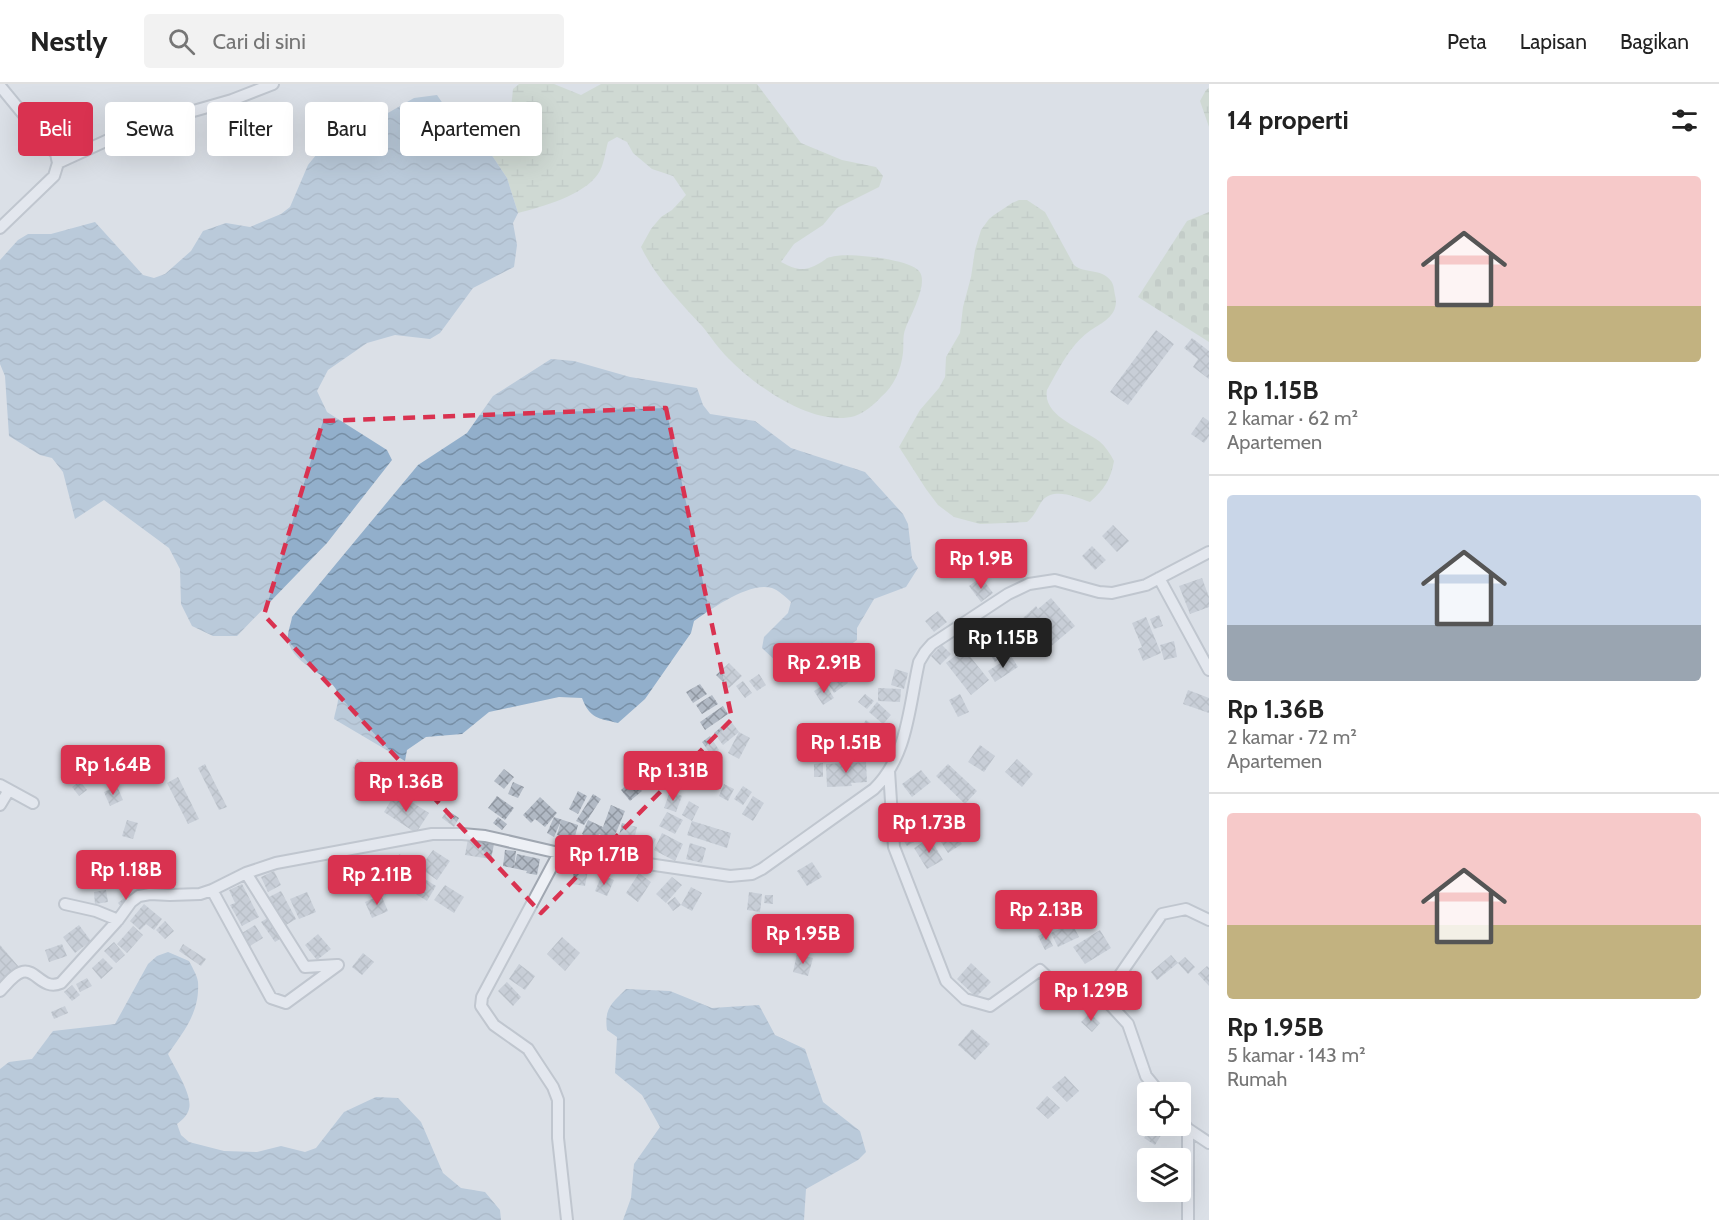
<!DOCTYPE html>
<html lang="id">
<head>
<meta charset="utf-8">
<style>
	:root { --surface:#fff; --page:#f2f2f2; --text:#222; --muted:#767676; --line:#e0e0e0; --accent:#d93250 }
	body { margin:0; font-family:Cabin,sans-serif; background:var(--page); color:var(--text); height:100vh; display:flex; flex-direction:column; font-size:22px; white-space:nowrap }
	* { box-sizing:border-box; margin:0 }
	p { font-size:20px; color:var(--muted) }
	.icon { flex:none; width:33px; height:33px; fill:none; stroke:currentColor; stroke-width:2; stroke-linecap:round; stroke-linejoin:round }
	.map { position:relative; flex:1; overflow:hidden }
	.details { display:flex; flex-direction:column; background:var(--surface); width:510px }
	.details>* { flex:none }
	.hud { position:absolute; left:18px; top:18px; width:570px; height:54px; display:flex; gap:12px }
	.tools { position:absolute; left:1137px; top:998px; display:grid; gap:12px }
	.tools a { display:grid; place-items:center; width:54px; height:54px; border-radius:6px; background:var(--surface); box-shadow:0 6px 24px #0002; font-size:30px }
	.price { position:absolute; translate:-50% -51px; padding:0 14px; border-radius:6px; background:var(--accent); color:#fff; font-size:20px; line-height:39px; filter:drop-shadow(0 2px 3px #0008) }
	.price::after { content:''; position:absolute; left:50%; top:36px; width:18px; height:14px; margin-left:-9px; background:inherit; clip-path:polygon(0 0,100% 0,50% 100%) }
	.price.active { background:#222; color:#fff }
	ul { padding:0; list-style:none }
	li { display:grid; align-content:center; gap:12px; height:318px; padding:0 18px }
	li+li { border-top:2px solid var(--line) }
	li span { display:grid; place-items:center; height:186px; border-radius:6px; color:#555 }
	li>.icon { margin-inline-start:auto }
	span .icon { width:108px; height:108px; fill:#fffc; stroke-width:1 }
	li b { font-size:26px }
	h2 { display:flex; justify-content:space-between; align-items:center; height:72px; padding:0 18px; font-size:26px }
	.tag { padding:0 21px; border-radius:6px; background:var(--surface); box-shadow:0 6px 24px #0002; font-size:21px; line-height:54px }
	.tag.active { background:var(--accent); color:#fff }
	header { display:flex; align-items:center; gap:36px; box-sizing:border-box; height:84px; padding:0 30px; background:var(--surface); border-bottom:2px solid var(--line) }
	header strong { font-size:28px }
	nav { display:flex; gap:33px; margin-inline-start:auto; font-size:21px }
	.search { width:420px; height:54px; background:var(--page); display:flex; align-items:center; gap:15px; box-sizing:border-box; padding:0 21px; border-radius:6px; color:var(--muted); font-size:22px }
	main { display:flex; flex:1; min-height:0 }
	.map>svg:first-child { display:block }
	.wetland { fill:url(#wetland-marsh) }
	.cemetery { fill:url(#cemetery-stones) }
	.water { fill:url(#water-waves) }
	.building { fill:url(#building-cross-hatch) }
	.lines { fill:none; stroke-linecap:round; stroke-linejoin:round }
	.street-casing { stroke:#a0a7b1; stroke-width:14 }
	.street { stroke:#edf0f5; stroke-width:10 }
	.marked { fill:none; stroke:#d93250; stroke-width:4.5; stroke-dasharray:12 8; stroke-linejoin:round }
</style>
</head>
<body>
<header>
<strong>Nestly</strong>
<div class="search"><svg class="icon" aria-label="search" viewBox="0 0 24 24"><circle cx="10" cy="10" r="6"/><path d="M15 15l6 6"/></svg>Cari di sini</div>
<nav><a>Peta</a><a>Lapisan</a><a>Bagikan</a></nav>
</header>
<main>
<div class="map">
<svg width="1209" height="1136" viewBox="0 0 1209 1136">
	<defs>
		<pattern id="wetland-marsh" width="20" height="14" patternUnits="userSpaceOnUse" patternTransform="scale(1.5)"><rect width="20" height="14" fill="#c1d1bb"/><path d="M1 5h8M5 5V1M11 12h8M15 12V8" fill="none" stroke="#a6b4a2"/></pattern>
		<pattern id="cemetery-stones" width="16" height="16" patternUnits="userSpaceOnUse" patternTransform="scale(1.5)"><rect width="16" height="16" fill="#c1d1bb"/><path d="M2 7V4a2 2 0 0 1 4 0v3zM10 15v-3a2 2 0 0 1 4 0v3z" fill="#a6b4a2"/></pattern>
		<pattern id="water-waves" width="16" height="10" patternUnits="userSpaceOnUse" patternTransform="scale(1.5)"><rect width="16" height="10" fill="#92afcb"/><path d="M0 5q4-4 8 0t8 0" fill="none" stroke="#778fa6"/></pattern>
		<pattern id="building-cross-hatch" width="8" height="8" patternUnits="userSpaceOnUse" patternTransform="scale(1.5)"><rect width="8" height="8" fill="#b1b9c4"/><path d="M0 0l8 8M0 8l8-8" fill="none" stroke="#9097a1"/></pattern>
	</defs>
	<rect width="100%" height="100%" fill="#dbe0e7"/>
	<!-- wetland -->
	<path class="wetland" d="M519,0H554L581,11L601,0H757L801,59L842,76L876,83L883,92L879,103L837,124L823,141L794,160L781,178C798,187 806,188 823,177C828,174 825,174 831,173C846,168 909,175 919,187C929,198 911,231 906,243C902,252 904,260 903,269C901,286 894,302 881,313C875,320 864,329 855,332C814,344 755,302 728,274C718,264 711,253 702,242C679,217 656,194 641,163L651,145L661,133L672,126L686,111L673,92L652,85L633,69L627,58L617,53L608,58C605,68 604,82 598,90C584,111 542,123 518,129L507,94L487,64L508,53L513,5Z
		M1209,4V43L1200,17L1206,6Z
		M1019,116H1027L1045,128L1074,181C1084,190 1102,184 1111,197C1114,201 1114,206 1115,211C1120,230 1104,238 1091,246C1085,250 1078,257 1074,262C1063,275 1055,292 1047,306C1042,332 1082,344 1099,357C1105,362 1110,369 1114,377C1111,395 1104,406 1090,418C1075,413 1054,403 1042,417C1037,424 1035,432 1027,438L980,440L954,433L938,421L926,405L899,363L920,326L939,304L945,293L946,273L960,249L963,223L971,193L975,166L981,146L989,135L994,131L1012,119Z"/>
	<!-- cemetery -->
	<path class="cemetery" d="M1209,128V258L1138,213L1187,137Z"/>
	<!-- water -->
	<path class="water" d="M437,11L450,30L487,64L507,94L518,129L513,139L517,161L514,183L473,204L440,249L430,255L395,251L367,259L328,286L317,307L327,328L387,366L392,376L327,459L237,552H213L192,542L181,520L180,485L169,464L104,416L75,435L63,388L52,374L40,371L9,352L5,292L0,280V176L18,156L28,150H51L95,138L143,191L154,194L165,190L191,167L203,147L226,139L250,143L281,130L290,123L308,81L333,50L357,55L374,37L414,14Z
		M551,275L574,277L630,293L697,304L703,321L710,330L755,337L791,364L865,388L903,430L908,440L912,474L918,484L906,503L874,515L857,544V556C837,571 804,577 779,580L762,564L764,553L788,529L791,518C786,513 778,506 772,504C750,497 711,525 694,537L691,549L645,615L618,639C598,634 590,635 582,614L559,613L489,628L462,650L426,653L407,666L405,677L334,635C335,628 339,618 338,611C336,592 293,583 288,556C287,549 291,540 292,533L418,381L467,349L493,312Z
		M168,868L189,877C192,883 197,891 198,898C200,928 184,947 168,970C174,983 193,1011 189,1025C187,1032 183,1035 177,1040L181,1051L189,1058L224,1067L257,1068L281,1062L305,1068L316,1064L344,1028L376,1013L398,1014L421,1038L443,1089L461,1104L485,1108L500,1126L501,1136H0V985L9,978L32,975L53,947L115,940L148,880L157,872Z
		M626,905L670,907L712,924L759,921L775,951L805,965L823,1018L860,1047L866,1068L858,1076L806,1105L804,1136H623L631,1114L634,1080L660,1043L642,1011L615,989L617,953L607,946C604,924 612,919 626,905Z"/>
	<!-- building -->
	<path class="building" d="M1156,246L1174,260L1128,321L1110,308Z
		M1192,254L1209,267V295L1193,283L1198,275L1184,264Z
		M1203,333L1209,337V352L1204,359L1191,350Z
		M1113,441L1129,457L1117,468L1102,452Z
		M1092,462L1106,476L1095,486L1082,472Z
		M966,468L977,481L961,494L950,482Z
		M981,493L993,509L981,518L969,502Z
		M1202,494L1209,513V523L1190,530L1179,502Z
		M1051,514L1075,542L1049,564L1023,534L1036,522L1038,525Z
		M938,527L947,538L934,548L925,537Z
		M1159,531L1163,542L1154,545L1150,535Z
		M1146,533L1161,569L1143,577L1138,565L1142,563L1132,539Z
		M995,551L1008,569L995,578L982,559Z
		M1174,557L1177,573L1164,576L1160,561Z
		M942,561L951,570L940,581L931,572Z
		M964,565L989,596L971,611L946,579Z
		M1011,572L1018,583L995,598L988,587Z
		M729,579L742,592L729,604L716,591Z
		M839,585L848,599L834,609L825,595Z
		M895,585L908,589L904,605L891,601Z
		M759,590L766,601L757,607L749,597Z
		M743,597L752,609L745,614L736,602Z
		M700,600L707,610L693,619L686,608Z
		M825,600L834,614L823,621L814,607Z
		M878,604L901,605L900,618L878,617Z
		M1188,606L1209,614V629L1183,620Z
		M865,610L874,617L867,625L858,618Z
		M960,610L969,628L958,633L949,616Z
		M712,611L718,620L702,630L696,621Z
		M877,618L891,631L883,640L869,628Z
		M723,622L728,630L705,646L700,638Z
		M730,636L739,648L723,661L714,649Z
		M866,636L877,644L868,657L857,649Z
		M739,648L750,654L739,675L728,669Z
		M710,652L719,666L711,671L702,658Z
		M878,658L890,667L882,677L870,668Z
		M980,661L995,672L984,688L968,678Z
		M357,675L369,680L365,690L353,684Z
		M1017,675L1033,690L1022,703L1005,688Z
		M866,678L867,698L851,699L852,702L827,703L826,680Z
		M823,679V693H814V680Z
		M205,680L227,723L219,726L198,684Z
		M948,680L977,707L965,720L936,692Z
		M504,685L514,693L504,705L494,697Z
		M921,686L931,698L912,713L902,700Z
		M178,693L199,735L188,740L167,699Z
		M632,696L642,707L630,717L621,706Z
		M80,697L87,706L79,712L72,703Z
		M513,698L524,703L518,714L508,710Z
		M724,700L734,705L728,717L719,712Z
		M117,702L123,716L110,722L104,708Z
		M743,702L752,708L743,721L734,715Z
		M578,707L587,712L578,730L569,725Z
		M670,707L682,712L676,728L664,724Z
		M396,708L429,729L416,749L384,728Z
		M593,710L601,715L584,741L576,737Z
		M497,712L514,724L505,736L488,724Z
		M753,712L764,719L753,737L742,730Z
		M540,713L557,729L545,743L535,735L531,739L523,731Z
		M689,717L699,723L692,737L682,731Z
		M611,721L625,727L613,756L599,750L596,757L582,750L588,736L603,743Z
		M447,726L459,734L454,743L442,734Z
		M667,728L683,736L675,750L659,742Z
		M498,733L507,740L502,746L493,739Z
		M554,733L578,741L574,756L557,751L561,737L554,753L547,749Z
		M127,736L138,739L133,755L122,752Z
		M692,737L731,749L727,764L687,751Z
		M947,738L962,760L948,769L934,747Z
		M622,739L637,743L633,760L618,756Z
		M917,743L923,753L907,762L901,753Z
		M662,749L683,760L675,777L654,766Z
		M647,751L656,755L648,770L640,766Z
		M930,754L943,776L927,785L914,764Z
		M468,755L494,760L491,775L465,771Z
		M690,759L706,764L702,779L686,775Z
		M433,766L450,777L437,796L420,784Z
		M505,766L516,767L514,784L517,770L540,775L537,791L526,789L527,787L503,782Z
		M400,770L415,792L385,811L370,789Z
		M105,775L118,777L115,798L103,797Z
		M812,778L822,793L807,802L797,787Z
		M574,784L588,787L585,802L572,800Z
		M274,787L281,801L268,808L261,793Z
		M639,789L651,798L638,818L626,809Z
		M602,791L614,796L607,812L595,807Z
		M420,792L436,802L427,817L411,807Z
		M672,793L682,801L666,819L656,810Z
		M242,800L259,833L242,842L230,821L235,819L229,806Z
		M445,801L464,813L454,829L434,816Z
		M691,803L702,809L692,827L681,821Z
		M106,806L108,818L95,820L94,808Z
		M281,807L296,835L281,844L265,815Z
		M307,808L316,828L299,835L290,815Z
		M749,808L762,810L760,828L747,826Z
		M129,810L134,814L122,824L118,819Z
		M381,811L388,827L372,834L365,818Z
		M765,811H773V820L764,819Z
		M675,813L681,821L673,827L667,819Z
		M144,820L162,835L154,846L146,840L140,846L130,837Z
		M271,832L285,852L275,858L261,838Z
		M165,837L174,847L165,855L156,846Z
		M1072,839L1079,853L1058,863L1051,849Z
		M79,841L91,857L75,869L63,853Z
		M255,841L263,854L250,862L242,849Z
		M133,842L143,851L127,869L117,860Z
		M1100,846L1111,864L1085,880L1073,863Z
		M1046,848L1053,862L1045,866L1038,852Z
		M318,850L331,865L317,876L305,861Z
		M562,853L580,869L565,887L547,870Z
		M114,858L125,871L116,879L104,867Z
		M62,860L67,872L49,878L45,866Z
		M183,860L206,875L201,882L179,867Z
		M0,861L19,883L0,901Z
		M363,869L374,878L362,891L352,883Z
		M797,870L813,874L808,892L793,888Z
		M1171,871L1178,879L1157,896L1151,888Z
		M1185,873L1195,883L1188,890L1178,879Z
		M103,874L113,884L101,895L92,884Z
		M971,879L991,898L976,913L957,895Z
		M519,880L535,892L525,906L509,895Z
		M1207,882L1209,884V902L1198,890Z
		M87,894L92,902L80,908L76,900Z
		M507,898L521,913L513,922L498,907Z
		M72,901L80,911L72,917L64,908Z
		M65,922L68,929L54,935L51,928Z
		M1090,929L1100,939L1092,948L1081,938Z
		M972,945L990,960L975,976L958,961Z
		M1065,992L1079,1007L1067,1018L1052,1003Z
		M1047,1012L1060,1024L1048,1035L1036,1024Z
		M1153,1041L1163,1048L1155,1061L1144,1054Z"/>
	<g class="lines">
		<defs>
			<path id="street" d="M0,2L56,70L58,79L54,92L0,144
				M58,79L134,44L232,16L273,0
				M1159,494L1209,586
				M889,687L894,763L946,897L965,915L990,922L1040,886L1060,905L1104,914L1162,830L1186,825L1209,836
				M0,701L33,719
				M0,721L9,706
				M559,769L482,913L481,922L494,941L528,965L553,1003L558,1016V1054L567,1136
				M246,789L305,883L337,881
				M212,806L271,914L286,919L338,881
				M65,820L96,827L118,836
				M0,907C6,901 14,890 22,888C36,884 42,907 61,899L118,836L131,818L139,812L150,810L170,811L200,810L212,806L246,789L276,779L432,750H462L485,752L559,769L614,775L730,792L752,790L762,785L874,705C908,672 909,622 919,578L925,568L932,560L1008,510L1029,500L1055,496L1099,508L1112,509L1146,501L1209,468
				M1104,914L1128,940L1146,992L1159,1008
				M1180,1035L1188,1045L1209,1059
				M1188,1136V1045"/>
		</defs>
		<!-- street casing -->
		<use href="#street" class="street-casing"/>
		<!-- street -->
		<use href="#street" class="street"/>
	</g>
	<!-- marked area -->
	<path d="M0 0H1209V1136H0ZM666,324L732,635L541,829L264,531L323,337Z" fill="#dbe0e7" fill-opacity=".55" fill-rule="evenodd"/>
	<path class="marked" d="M666,324L732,635L541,829L264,531L323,337Z"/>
</svg>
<div class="tools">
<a><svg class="icon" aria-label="locate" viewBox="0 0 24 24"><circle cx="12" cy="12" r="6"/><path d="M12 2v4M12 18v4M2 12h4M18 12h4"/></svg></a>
<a><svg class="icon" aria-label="layers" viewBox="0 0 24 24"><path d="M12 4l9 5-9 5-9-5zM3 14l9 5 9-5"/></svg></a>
</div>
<b class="price" style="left:981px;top:506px">Rp 1.9B</b>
<b class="price active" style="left:1003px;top:585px">Rp 1.15B</b>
<b class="price" style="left:824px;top:610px">Rp 2.91B</b>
<b class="price" style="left:846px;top:690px">Rp 1.51B</b>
<b class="price" style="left:113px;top:712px">Rp 1.64B</b>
<b class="price" style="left:673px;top:718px">Rp 1.31B</b>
<b class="price" style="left:406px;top:729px">Rp 1.36B</b>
<b class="price" style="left:929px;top:770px">Rp 1.73B</b>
<b class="price" style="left:604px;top:802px">Rp 1.71B</b>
<b class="price" style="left:126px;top:817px">Rp 1.18B</b>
<b class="price" style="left:377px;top:822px">Rp 2.11B</b>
<b class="price" style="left:1046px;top:857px">Rp 2.13B</b>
<b class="price" style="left:803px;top:881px">Rp 1.95B</b>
<b class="price" style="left:1091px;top:938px">Rp 1.29B</b>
<div class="hud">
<a class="tag active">Beli</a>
<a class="tag">Sewa</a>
<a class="tag">Filter</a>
<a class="tag">Baru</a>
<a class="tag">Apartemen</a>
</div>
</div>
<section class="details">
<h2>14 properti<svg class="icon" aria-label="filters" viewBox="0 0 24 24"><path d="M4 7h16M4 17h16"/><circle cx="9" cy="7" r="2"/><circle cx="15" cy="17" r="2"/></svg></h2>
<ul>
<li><span style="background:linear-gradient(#f6c9c9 70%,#c2b280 0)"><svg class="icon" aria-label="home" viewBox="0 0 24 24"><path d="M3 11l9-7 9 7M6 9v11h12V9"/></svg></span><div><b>Rp 1.15B</b><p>2 kamar · 62 m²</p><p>Apartemen</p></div></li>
<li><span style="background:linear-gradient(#c9d6e8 70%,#9aa5b1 0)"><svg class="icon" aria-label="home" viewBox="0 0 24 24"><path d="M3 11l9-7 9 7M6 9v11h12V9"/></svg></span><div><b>Rp 1.36B</b><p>2 kamar · 72 m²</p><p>Apartemen</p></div></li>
<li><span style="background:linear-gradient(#f6c9c9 60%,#c2b280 0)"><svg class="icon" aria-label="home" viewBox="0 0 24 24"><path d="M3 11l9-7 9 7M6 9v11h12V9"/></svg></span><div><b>Rp 1.95B</b><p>5 kamar · 143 m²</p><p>Rumah</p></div></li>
</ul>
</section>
</main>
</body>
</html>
